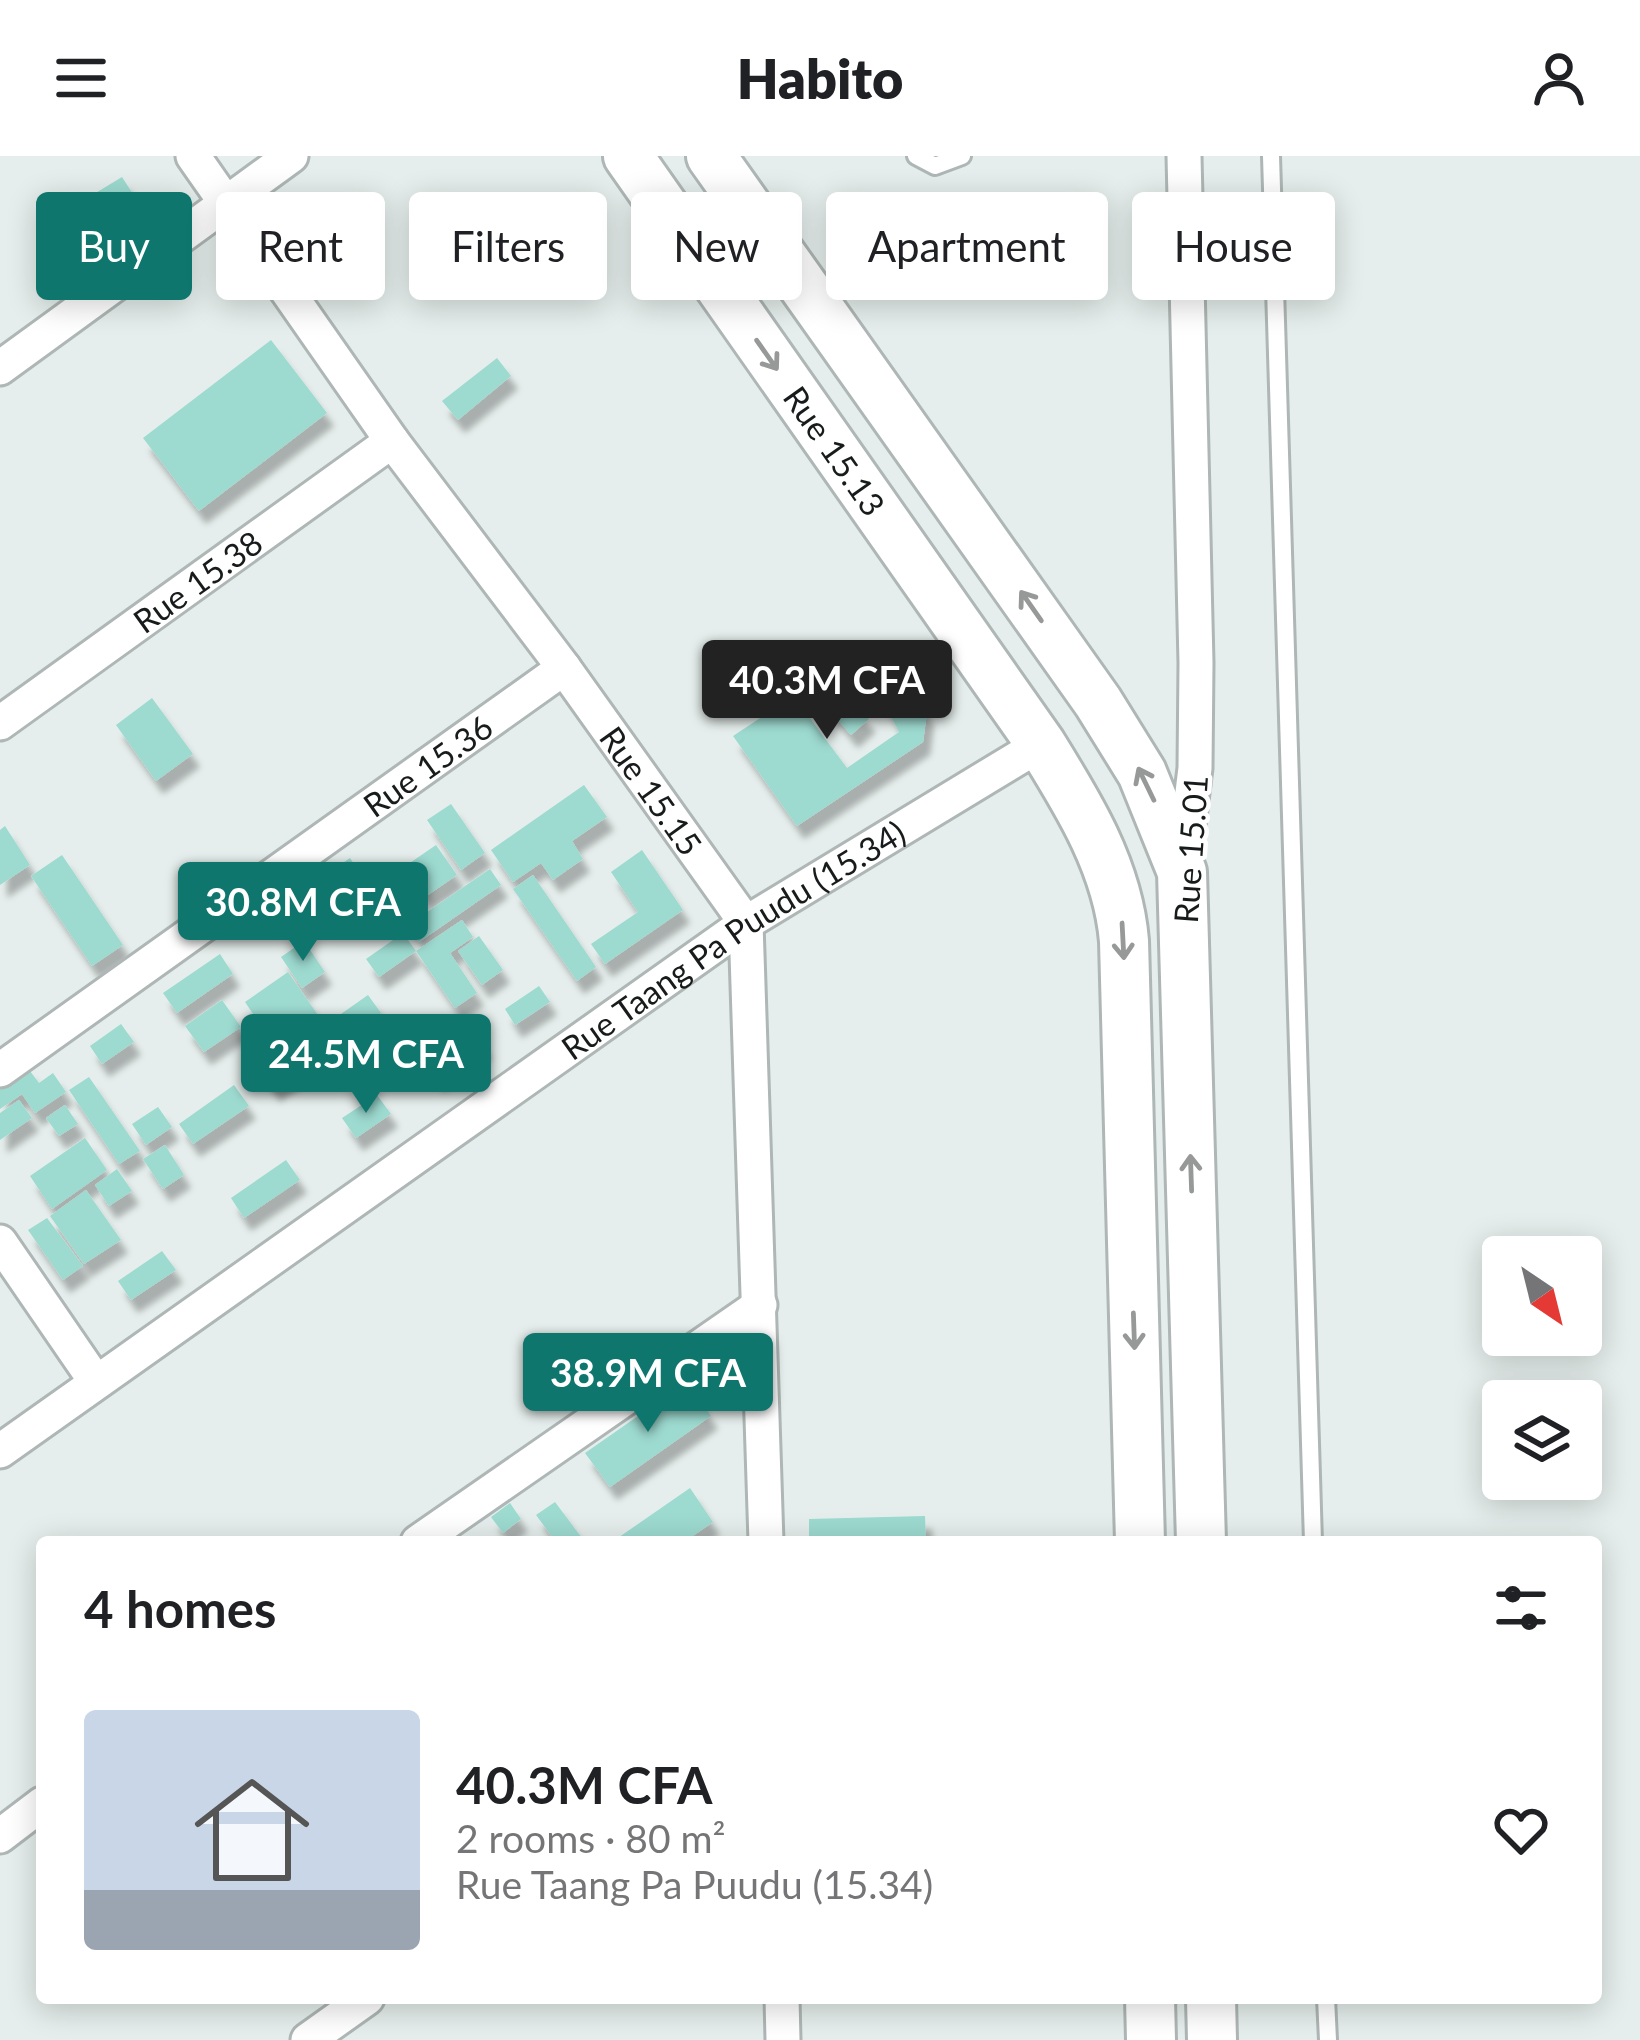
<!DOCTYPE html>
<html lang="en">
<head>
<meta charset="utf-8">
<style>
	:root { --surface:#fff; --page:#f6f6f6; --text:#202124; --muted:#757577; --accent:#0f766e }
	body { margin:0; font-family:Lato,sans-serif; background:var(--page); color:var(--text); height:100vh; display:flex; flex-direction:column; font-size:45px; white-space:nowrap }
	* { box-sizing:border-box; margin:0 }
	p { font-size:39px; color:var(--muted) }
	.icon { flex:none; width:66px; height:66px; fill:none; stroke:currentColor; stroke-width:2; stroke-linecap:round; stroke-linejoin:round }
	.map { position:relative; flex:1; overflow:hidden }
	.details { position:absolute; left:36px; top:1380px; width:1566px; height:468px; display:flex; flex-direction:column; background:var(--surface); border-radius:12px; box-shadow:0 6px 30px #0003 }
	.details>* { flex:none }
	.hud { position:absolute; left:36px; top:36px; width:1569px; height:108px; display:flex; gap:24px }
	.needle { width:78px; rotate:145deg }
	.fabs { position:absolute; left:1482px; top:1080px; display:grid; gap:24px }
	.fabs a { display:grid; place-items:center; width:120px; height:120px; border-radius:12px; background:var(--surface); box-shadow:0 6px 30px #0003; font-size:60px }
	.price { position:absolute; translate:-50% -102px; padding:0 27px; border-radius:12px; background:var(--accent); color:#fff; font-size:39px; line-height:78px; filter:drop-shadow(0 3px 6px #0008) }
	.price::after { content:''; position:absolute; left:50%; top:72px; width:36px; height:27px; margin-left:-18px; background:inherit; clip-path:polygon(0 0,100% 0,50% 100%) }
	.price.on { background:#222; color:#fff }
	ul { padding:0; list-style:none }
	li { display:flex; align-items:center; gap:36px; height:300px; padding:0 48px }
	li span { display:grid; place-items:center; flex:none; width:336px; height:240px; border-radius:12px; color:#555 }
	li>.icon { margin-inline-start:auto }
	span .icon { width:144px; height:144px; fill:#fffc; stroke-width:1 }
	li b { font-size:51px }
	h2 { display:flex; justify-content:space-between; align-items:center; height:144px; padding:0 48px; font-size:51px }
	.pill { padding:0 42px; border-radius:12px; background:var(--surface); box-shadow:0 6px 30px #0003; font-size:42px; line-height:108px }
	.pill.on { background:var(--accent); color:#fff }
	header { display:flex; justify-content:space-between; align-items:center; height:156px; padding:0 48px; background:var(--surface); font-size:54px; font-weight:800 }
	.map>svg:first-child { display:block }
	.building { fill:#9ddad0; filter:url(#shadow) }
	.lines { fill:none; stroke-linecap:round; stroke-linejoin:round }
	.lane-casing { stroke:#aeb7b5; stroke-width:22 }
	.street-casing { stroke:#aeb7b5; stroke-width:39 }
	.secondary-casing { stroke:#aeb7b5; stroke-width:54 }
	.lane { stroke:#fff; stroke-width:16 }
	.street { stroke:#fff; stroke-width:33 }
	.secondary { stroke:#fff; stroke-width:48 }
	.oneway { stroke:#979898 }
	.labels { text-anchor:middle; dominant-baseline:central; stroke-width:9; stroke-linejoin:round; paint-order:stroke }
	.street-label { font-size:33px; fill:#181b1b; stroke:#fff }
</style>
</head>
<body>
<header><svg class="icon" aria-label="menu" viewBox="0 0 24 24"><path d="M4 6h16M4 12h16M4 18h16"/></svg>Habito<svg class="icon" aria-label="person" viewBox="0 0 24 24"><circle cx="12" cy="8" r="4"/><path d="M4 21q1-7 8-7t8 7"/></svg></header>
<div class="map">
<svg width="1640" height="1884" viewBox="0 0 1640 1884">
	<defs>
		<filter id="shadow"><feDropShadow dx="7" dy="13" stdDeviation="3" flood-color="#0004"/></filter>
	</defs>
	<rect width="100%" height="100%" fill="#e5eeec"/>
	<!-- building -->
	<path class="building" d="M122,21L144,55L111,76L89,41Z
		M271,184L327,257L199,355L143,282Z
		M497,202L511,220L458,264L442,245Z
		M887,501L927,556L923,586L797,670L733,580L777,551L774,544L821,514L869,563L851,579L815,537L800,549L847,612L899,576L869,518Z
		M152,542L193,598L156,625L116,569Z
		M584,629L607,661L572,685L583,703L553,724L541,707L513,726L491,694Z
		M451,648L485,697L461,714L427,664Z
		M5,670L30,709L0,729V674Z
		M436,689L457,719L425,741L404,711Z
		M642,694L683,754L605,808L591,788L638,756L611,716Z
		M62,699L123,789L92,810L31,720Z
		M350,702L363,722L290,772L277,752Z
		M490,713L501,729L419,786L408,769Z
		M533,719L596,811L577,825L513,733Z
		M462,764L473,781L450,797L477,837L455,852L416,795Z
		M403,777L416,795L379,821L366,803Z
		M479,780L503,814L482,829L458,795Z
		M304,785L325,816L302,832L281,801Z
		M220,798L233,818L177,857L163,837Z
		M288,816L320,862L276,892L245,846Z
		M539,830L550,846L515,869L505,853Z
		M368,839L381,857L343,883L331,865Z
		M222,844L241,871L204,896L185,870Z
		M121,868L134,886L102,908L90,890Z
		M325,869L338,888L309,908L296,889Z
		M474,874L485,890L437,923L426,906Z
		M294,892L307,910L273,933L260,915Z
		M27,911L39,927L53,917L66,936L35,957L22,938L0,953V930Z
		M89,921L140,995L119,1008L69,934Z
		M234,929L249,950L193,988L179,968Z
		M377,939L391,958L356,982L342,962Z
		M19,944L32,962L0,984V957Z
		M65,949L78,968L59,980L46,962Z
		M158,951L172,971L146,989L132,968Z
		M85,982L107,1014L52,1053L30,1020Z
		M165,989L184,1019L163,1033L143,1003Z
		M286,1004L300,1024L244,1062L231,1042Z
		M117,1013L132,1035L109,1050L95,1029Z
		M86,1034L121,1084L84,1108L50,1060Z
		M47,1062L83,1110L63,1124L28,1074Z
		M162,1095L176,1114L131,1144L118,1125Z
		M687,1226L711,1260L610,1331L585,1297Z
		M690,1332L713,1366L684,1386H612Z
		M555,1346L585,1386H556L536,1359Z
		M510,1347L521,1363L503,1377L491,1361Z
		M925,1360L926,1386H809V1363Z"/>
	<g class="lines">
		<defs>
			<path id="lane" d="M916,0L935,10L962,0
				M1271,0L1313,1386
				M1326,1842L1328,1884"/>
			<g id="street">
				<path id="s1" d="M193,0L392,285L564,512L746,767L766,1386"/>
				<path d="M0,212L291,0"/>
				<path id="s2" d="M0,567L392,285"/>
				<path d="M1183,711L1195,612L1196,507L1184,0"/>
				<path id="s3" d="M0,914L564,512"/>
				<path d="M0,1086L96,1226"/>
				<path id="s4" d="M0,1295L746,767L1041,588"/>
				<path d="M418,1386L760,1149"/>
				<path d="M0,1680L42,1648"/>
				<path d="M782,1842L783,1884"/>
				<path d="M308,1884L367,1842"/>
			</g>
			<g id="secondary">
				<path id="s5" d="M628,0L1041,588C1079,649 1118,712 1124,785L1140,1386"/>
				<path d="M711,0L1098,546L1142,617L1182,716L1201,1386"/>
				<path d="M1150,1842L1151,1884"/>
				<path d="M1211,1842L1212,1884"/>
			</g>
		</defs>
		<!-- lane casing -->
		<use href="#lane" class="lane-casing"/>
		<!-- street casing -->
		<use href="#street" class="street-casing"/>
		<!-- secondary casing -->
		<use href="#secondary" class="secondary-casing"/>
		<!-- lane -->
		<use href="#lane" class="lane"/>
		<!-- street -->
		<use href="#street" class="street"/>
		<!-- secondary -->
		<use href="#secondary" class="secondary"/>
	</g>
	<!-- one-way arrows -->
	<defs><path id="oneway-shaft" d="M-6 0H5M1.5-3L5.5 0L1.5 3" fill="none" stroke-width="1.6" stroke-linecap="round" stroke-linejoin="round" transform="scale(3)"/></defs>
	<g class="oneway">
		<use href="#oneway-shaft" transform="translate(767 199) rotate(55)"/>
		<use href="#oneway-shaft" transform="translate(1031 450) rotate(-125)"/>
		<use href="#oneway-shaft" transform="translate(1146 628) rotate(-116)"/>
		<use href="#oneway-shaft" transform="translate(1123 785) rotate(87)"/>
		<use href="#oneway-shaft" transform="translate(1191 1017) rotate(-92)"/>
		<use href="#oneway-shaft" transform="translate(1134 1175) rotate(88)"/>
	</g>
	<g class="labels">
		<!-- street labels -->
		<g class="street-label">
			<text stroke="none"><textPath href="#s5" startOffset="360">Rue 15.13</textPath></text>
			<text stroke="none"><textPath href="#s2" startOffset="243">Rue 15.38</textPath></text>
			<text stroke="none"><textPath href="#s3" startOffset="525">Rue 15.36</textPath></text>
			<text stroke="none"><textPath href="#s1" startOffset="783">Rue 15.15</textPath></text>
			<text transform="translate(1190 693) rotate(-86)">Rue 15.01</text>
			<text stroke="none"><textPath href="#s4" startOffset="894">Rue Taang Pa Puudu (15.34)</textPath></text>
		</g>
	</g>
</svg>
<div class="fabs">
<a><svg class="needle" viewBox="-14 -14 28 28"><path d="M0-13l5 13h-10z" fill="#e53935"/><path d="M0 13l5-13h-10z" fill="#757577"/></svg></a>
<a><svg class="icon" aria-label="layers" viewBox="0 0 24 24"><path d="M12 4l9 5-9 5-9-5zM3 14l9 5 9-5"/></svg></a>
</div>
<b class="price on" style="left:827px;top:586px">40.3M CFA</b>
<b class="price" style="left:303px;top:808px">30.8M CFA</b>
<b class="price" style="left:366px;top:960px">24.5M CFA</b>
<b class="price" style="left:648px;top:1279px">38.9M CFA</b>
<div class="hud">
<a class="pill on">Buy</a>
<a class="pill">Rent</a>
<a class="pill">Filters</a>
<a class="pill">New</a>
<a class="pill">Apartment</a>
<a class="pill">House</a>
</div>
<section class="details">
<h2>4 homes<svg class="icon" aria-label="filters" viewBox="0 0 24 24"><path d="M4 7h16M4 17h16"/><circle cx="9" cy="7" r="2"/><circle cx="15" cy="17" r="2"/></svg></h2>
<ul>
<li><span style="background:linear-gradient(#c9d6e8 75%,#9aa5b1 0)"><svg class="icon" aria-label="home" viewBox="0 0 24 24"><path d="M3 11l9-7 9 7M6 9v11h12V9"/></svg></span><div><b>40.3M CFA</b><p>2 rooms · 80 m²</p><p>Rue Taang Pa Puudu (15.34)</p></div><svg class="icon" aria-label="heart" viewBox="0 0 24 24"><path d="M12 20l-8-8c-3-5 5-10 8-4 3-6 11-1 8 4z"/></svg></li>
</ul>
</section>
</div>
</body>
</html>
